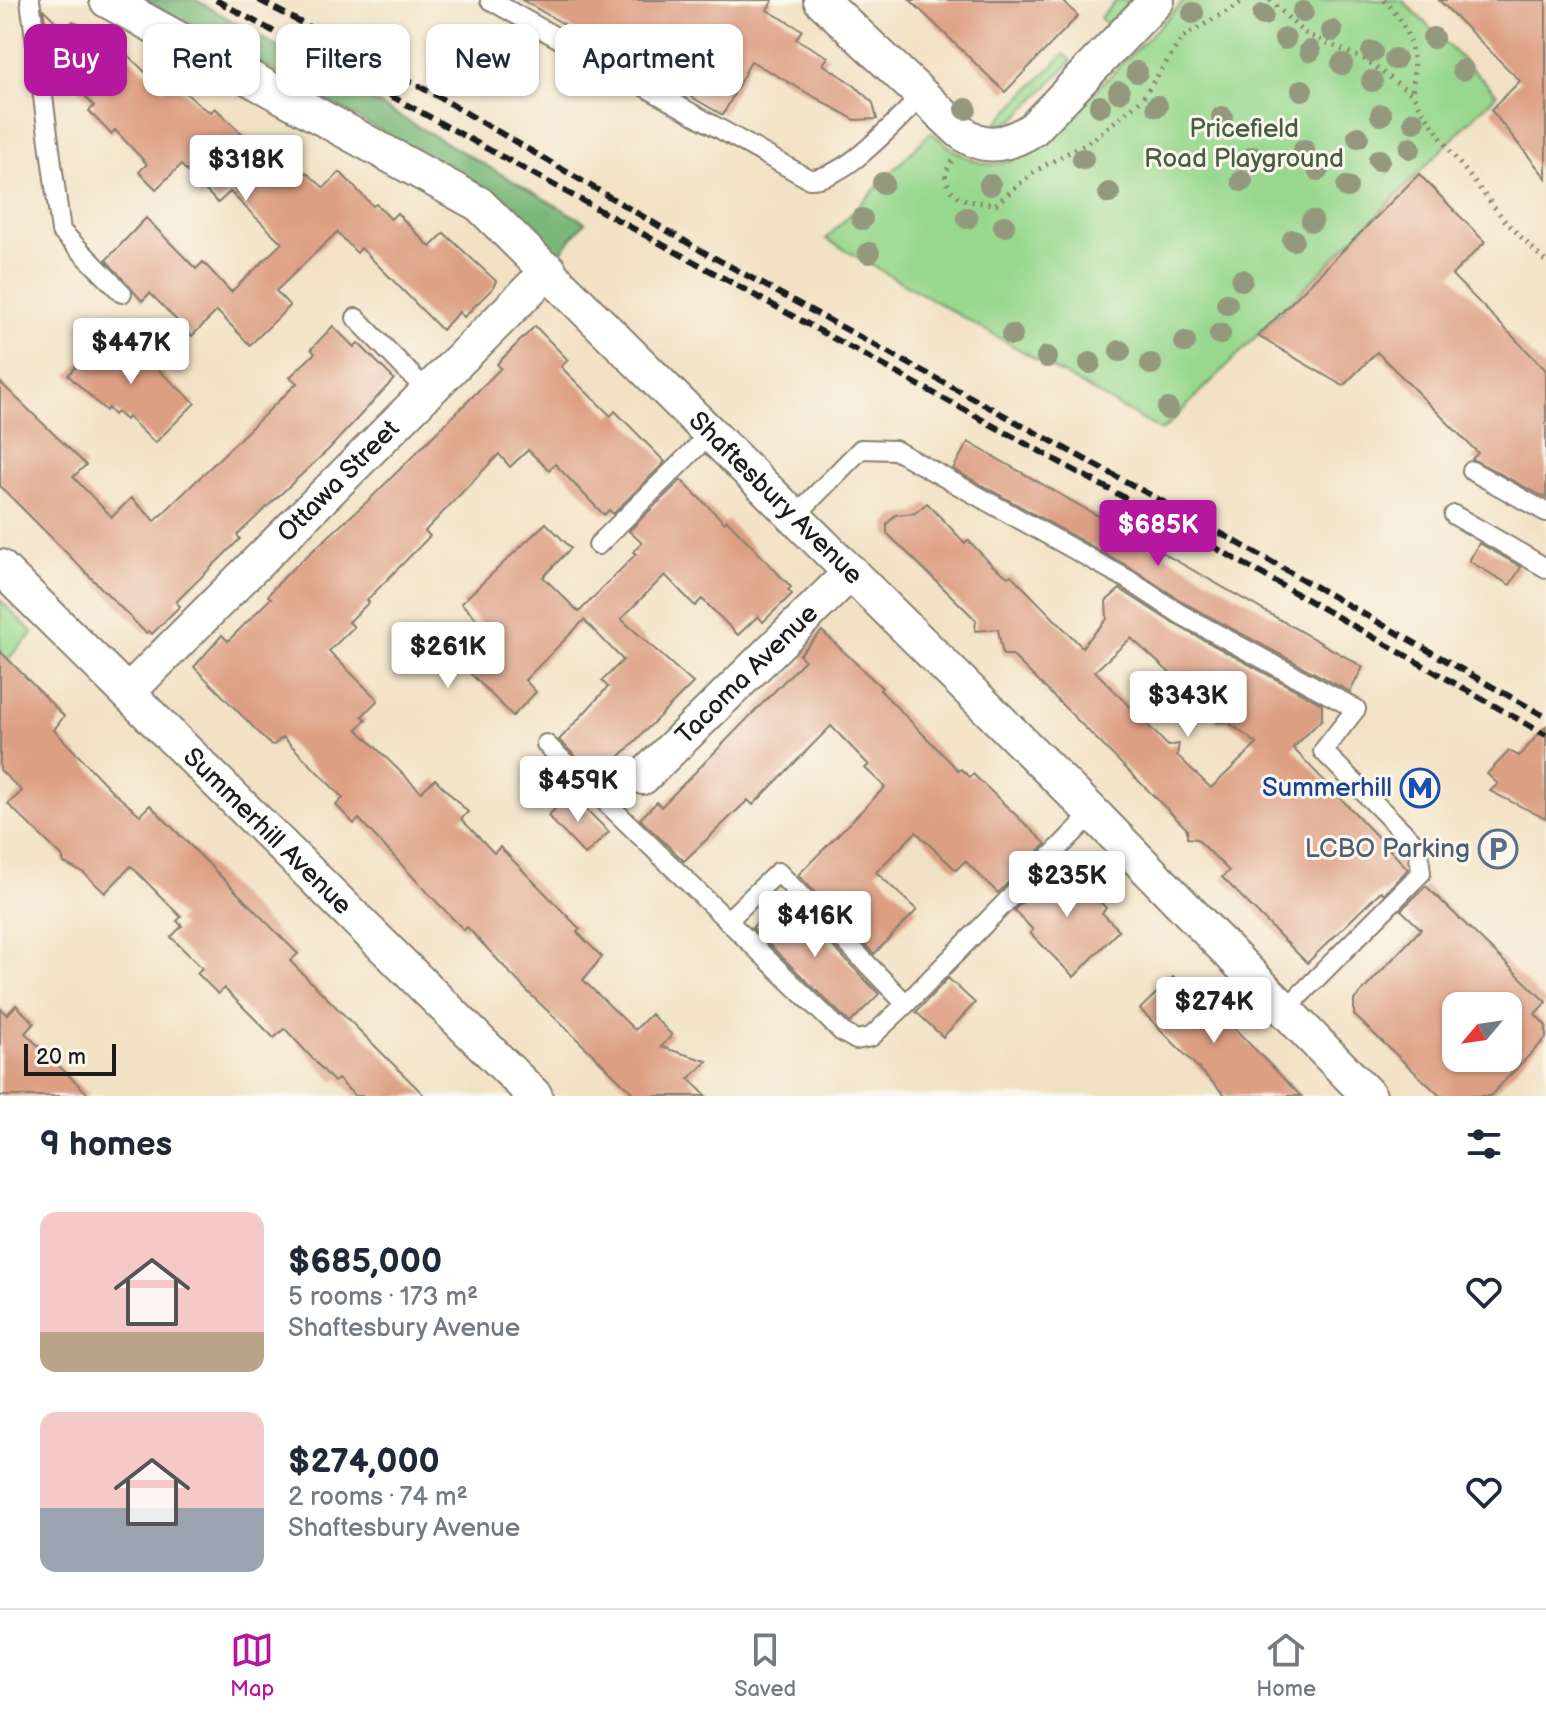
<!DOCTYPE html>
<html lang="en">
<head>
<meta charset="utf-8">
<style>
	:root { --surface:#fff; --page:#f2f2f3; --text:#1f2937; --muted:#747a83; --line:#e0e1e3; --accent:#b5179e }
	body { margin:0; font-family:"Balsamiq Sans",sans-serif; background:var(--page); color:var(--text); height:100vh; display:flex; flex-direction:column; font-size:30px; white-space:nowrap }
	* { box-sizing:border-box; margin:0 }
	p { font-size:26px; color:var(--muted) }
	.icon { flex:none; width:44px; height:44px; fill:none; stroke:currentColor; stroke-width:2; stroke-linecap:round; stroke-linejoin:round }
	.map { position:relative; height:1096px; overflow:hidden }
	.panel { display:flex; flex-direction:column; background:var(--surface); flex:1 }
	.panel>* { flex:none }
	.banner { position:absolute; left:24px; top:24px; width:800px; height:72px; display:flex; gap:16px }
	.needle { width:52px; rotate:241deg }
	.buttons { position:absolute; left:1442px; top:992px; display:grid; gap:16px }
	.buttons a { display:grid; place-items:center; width:80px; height:80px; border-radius:16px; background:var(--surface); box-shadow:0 2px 6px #0004; font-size:40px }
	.scale { position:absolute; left:24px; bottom:20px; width:92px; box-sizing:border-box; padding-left:8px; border:4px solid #1c1c1c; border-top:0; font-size:22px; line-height:28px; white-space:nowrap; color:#1c1c1c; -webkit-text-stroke:6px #fbf7ec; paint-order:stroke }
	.price { position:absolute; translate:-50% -68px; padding:0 18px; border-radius:8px; background:#fff; color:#222; font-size:26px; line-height:52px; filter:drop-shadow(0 2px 4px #0008) }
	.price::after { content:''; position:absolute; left:50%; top:48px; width:24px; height:18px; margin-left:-12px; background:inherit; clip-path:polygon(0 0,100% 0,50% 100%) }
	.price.selected { background:var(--accent); color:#fff }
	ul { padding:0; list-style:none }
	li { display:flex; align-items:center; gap:24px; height:200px; padding:0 40px }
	li span { display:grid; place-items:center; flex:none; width:224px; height:160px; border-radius:16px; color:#555 }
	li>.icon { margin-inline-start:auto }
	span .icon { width:96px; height:96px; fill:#fffc; stroke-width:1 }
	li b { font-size:34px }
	h2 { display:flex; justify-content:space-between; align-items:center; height:96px; padding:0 40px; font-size:34px }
	.chip { padding:0 28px; border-radius:16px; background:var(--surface); box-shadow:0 2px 6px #0004; font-size:28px; line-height:72px }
	.chip.selected { background:var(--accent); color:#fff }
	.dock { display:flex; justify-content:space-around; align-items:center; height:112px; border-top:2px solid var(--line); background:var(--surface); font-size:22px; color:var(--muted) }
	.dock a { display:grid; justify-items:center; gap:4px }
	.dock .selected { color:var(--accent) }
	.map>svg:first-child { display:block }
	.green { fill:#98d88e; stroke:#5a7a55; stroke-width:2 }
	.forest { fill:#7ab879; stroke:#4b6a4a; stroke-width:2 }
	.building { fill:#dd9f83; fill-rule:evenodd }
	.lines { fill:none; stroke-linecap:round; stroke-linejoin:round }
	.service-casing { stroke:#877f70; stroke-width:22 }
	.minor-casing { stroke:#877f70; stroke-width:38 }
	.path { stroke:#877f70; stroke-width:5; stroke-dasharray:2 6; stroke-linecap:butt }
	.service { stroke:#fff; stroke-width:18 }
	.minor { stroke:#fff; stroke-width:34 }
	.rail { stroke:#1c1c1c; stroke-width:6; stroke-dasharray:12 6; stroke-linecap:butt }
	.tree { fill:#94997e }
	.labels { text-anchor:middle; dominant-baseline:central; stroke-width:6; stroke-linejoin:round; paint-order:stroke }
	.park-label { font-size:26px; fill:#475e44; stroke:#fbf7ec }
	.street-label { font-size:26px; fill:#1c1c1c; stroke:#fbf7ec }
	.transit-label { font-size:26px; fill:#164399; stroke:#fbf7ec; text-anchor:end }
	.service-label { font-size:26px; fill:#4e5e75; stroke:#fbf7ec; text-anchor:end }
</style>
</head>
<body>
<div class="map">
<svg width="1546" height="1096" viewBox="0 0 1546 1096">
	<rect width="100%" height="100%" fill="#fbf7ec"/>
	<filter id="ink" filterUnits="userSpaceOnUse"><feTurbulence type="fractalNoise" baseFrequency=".0125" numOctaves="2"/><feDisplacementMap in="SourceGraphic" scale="16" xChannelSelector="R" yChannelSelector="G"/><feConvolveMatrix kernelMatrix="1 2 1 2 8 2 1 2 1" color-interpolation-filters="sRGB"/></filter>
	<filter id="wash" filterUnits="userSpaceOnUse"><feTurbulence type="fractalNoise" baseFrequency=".006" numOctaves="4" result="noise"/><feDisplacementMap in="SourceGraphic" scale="32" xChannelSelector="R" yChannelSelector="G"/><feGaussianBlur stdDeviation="1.8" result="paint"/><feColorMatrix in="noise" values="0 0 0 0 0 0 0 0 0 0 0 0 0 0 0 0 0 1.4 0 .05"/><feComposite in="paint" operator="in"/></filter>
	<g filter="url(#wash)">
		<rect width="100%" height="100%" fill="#f2e2c5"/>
		<!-- green -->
		<path class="green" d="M1117,0H1132L1107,25L1100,18Z
			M1185,0H1402L1497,94L1162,431L826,239L931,132C975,169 995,176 1044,143Z
			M1064,54L1072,61L1015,119L1000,126L996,123Z
			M0,600L33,633L0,667Z"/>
		<!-- forest -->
		<path class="forest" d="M145,0H196L585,222L558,255L486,189Z"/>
		<g id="blocks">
			<!-- building -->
			<path class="building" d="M522,0H773L767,10L802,30L796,39L828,57L823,64L855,86L873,103L877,119L855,120L751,61L723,115Z
				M910,0H1062L1078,16L1005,92Z
				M1439,0H1546V178L1491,110L1520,81Z
				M43,9L64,30L73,21L122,50L163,89L172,81L203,108L211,112L215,108L277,167L284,160L301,177L306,172L324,188L340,172L373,206L376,204L391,219L397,213L430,247L444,233L496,281L493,288L464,317L459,312L442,330L361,248L357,253L337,232L276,291L290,306L250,345L217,311L192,336L150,293L142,301L106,260L146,218L196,269L203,262L231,292L282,243L230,192L218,203L181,165L156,189L139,172L147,164L115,130L111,134L89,111L94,106L55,63L58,60L49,50Z
				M1419,174L1485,242L1452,275L1546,370V498L1472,459L1478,453L1377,352L1343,386L1258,336Z
				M333,326L354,347L358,343L394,379L329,449L237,535L240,539L176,602L180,606L152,634L148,631L146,633L0,486V382L86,465L73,477L112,517L131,498L155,521L297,383L290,377L315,353L311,349Z
				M535,326L568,360L561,367L579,385L611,416L615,411L665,462L613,514L609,510L604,515L555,464L549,470L528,450L510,467L499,454L425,531L430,536L367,600L369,602L349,622L354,627L329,651L378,700L362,716L366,720L357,729L421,792L435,779L468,812L461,819L494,853L500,847L580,929L577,932L602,957L583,980L635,1030L651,1014L672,1035L661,1047L707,1061L689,1079L706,1096H636L527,991L467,927L464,930L428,893L359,819L354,824L336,805L343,798L283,737L274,745L270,744L194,667L222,635L228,641L271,598L268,596L273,589L289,572L371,498L501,368L497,364Z
				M112,328L195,403L155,443L128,417L126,420L117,412L114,415L108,408L106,411L68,375Z
				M968,442L1363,667L1350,692L1186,604L1133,569L953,469Z
				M681,480L725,523L727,520L791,587L788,590L792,594L763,622L758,616L738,635L702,599L695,606L665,575L621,619L693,683L615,761L619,766L602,782L559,740L608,687L602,681L623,660L584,620L525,680L536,692L513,716L470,673L500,643L461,603L546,523L571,548L543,577L579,612L636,554L633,552L642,543L629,531Z
				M927,503L965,543L968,540L992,565L1008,577L1011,575L1082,647L1107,619L1106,601L1120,589L1174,624L1322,704V719L1293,748L1408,869L1384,894L1381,891L1307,963L1222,877L1229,871L1197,839L1187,838V829L1012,655H1003L998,629L975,631L976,620L887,533V524L895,515L915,513ZM1131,638L1179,681L1182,677L1217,712L1216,722H1228L1257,744L1211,788L1177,755L1179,744L1168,746L1095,671Z
				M1479,543L1521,567L1510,585L1469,561Z
				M822,631L882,688L880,690L959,771L961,769L970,777L973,774L1046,844L998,893L965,861L956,870L916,832L876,872L917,910L874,954L798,875L885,787L865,768L869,765L831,726L753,805L748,800L684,861L640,819L657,802L661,807L805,660L799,655Z
				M0,651L64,716L54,730L113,792L140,815L150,805L298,954L290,961L425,1096H355L338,1079L334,1082L287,1031L284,1029L274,1038L224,988L218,994L197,973L202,968L171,937L182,926L177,921L181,917L131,866L105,893L84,873L64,863L62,856L8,804L22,791L0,770Z
				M1546,726V819L1490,791L1498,784L1487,774L1509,751L1519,756Z
				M570,793L609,832L585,855L548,816Z
				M1063,861L1106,908L1102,913L1119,930L1074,977L1030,933L1033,930L1014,910Z
				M1426,886L1546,1002L1535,1014L1546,1026V1038L1490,1096H1440L1354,1015V1000L1421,929L1401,910ZM1456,1006H1508V1058H1456Z
				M784,896L879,994L850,1023L752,928Z
				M1173,977L1214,1018L1219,1013L1301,1096H1226L1140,1009Z
				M948,978L975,1003L943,1037L916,1012Z
				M16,1005L34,1023L25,1033L90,1096H0V1008L7,1015Z"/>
		</g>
	</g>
	<g filter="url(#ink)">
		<use href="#blocks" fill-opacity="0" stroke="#877f70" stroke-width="2"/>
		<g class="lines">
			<defs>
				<path id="service" d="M30,0L61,231L122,293
					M490,0L809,179C846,180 895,121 922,96
					M356,318L427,391
					M1472,471L1546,512
					M1454,515L1546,568
					M795,516L861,449L895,450L1127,579L1180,614L1356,709L1323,751L1418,847L1421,873L1284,1011
					M598,545L711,433
					M546,744L842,1032L856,1040L871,1037L906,1004L1093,813
					M727,921L778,872L906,1004"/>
				<g id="minor">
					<path id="s1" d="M107,0L479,204L1093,813L1369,1096"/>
					<path d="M821,0L960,131C984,151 1008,145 1033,129L1157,0"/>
					<path id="s2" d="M0,567L535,1096"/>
					<path id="s3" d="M128,692L549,270"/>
					<path id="s4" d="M643,777L851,572"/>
				</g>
			</defs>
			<!-- service casing -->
			<use href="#service" class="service-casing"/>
			<!-- minor casing -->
			<use href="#minor" class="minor-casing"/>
			<!-- path -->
			<path class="path" d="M1270,0L1304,33L1366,60L1412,94L1449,150L1506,222L1546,262
				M1384,0C1410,26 1418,58 1412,93
				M952,161L945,174C950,202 971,202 996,204L1035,171L1095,138L1142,99L1183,37L1246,0"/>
			<!-- service -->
			<use href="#service" class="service"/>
			<!-- minor -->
			<use href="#minor" class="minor"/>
			<!-- rail -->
			<path class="rail" d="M216,0L1209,544L1546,735
				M259,0L439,97L700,250L1215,530L1546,717"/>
		</g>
		<!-- trees -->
		<g class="tree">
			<circle cx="1303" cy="12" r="11"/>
			<circle cx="1193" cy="13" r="11"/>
			<circle cx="1263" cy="15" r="11"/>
			<circle cx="1332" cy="31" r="11"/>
			<circle cx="1433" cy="38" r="11"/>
			<circle cx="1285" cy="39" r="11"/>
			<circle cx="1310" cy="51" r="11"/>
			<circle cx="1372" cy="52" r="11"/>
			<circle cx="1395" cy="59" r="11"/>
			<circle cx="1342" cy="64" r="11"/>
			<circle cx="1463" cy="70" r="11"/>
			<circle cx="1137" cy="72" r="11"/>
			<circle cx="1372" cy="81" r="11"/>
			<circle cx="1302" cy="90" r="11"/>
			<circle cx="1119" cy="92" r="11"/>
			<circle cx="1100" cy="106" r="11"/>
			<circle cx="1157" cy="106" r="11"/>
			<circle cx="966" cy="109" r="11"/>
			<circle cx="1381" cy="115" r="11"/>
			<circle cx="1222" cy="117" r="11"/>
			<circle cx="1414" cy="122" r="11"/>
			<circle cx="1358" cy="137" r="11"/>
			<circle cx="1410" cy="148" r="11"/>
			<circle cx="1304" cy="150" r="11"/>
			<circle cx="1253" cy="157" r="11"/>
			<circle cx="1083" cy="159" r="11"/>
			<circle cx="1379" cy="160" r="11"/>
			<circle cx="1318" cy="170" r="11"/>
			<circle cx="1242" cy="181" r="11"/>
			<circle cx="883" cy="183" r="11"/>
			<circle cx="990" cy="185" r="11"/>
			<circle cx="1347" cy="187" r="11"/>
			<circle cx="1109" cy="193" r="11"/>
			<circle cx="967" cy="218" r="11"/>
			<circle cx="862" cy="219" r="11"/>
			<circle cx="1312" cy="221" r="11"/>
			<circle cx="1004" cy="226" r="11"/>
			<circle cx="1293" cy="240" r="11"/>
			<circle cx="869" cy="253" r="11"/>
			<circle cx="1242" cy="280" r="11"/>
			<circle cx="1227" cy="304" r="11"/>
			<circle cx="1220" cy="334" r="11"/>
			<circle cx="1012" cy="335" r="11"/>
			<circle cx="1185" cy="342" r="11"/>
			<circle cx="1120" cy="351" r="11"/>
			<circle cx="1047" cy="357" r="11"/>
			<circle cx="1090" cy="363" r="11"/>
			<circle cx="1151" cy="364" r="11"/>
			<circle cx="1168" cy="409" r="11"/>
		</g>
	</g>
	<!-- icons -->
	<defs>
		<symbol id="metro-ring" viewBox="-11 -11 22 22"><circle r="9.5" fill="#fbf7ec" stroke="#1a4fb4" stroke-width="1.5"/><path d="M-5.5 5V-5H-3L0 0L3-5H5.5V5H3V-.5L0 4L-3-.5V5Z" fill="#1a4fb4"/></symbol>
		<symbol id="parking-ring" viewBox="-11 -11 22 22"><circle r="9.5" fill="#fbf7ec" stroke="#5c6f8a" stroke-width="1.5"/><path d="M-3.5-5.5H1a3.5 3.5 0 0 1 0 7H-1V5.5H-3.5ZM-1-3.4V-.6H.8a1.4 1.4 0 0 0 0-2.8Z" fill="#5c6f8a"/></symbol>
	</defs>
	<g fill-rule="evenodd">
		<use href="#metro-ring" x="1398" y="766" width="44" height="44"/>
		<use href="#parking-ring" x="1476" y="827" width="44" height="44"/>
	</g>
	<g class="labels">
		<!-- park labels -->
		<g class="park-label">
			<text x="1244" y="129">Pricefield<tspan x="1244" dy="30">Road Playground</tspan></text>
		</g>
		<!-- street labels -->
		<g class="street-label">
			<text stroke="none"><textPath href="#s3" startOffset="298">Ottawa Street</textPath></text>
			<text stroke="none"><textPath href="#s1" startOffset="842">Shaftesbury Avenue</textPath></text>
			<text stroke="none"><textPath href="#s4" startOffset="146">Tacoma Avenue</textPath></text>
			<text stroke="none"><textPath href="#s2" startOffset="376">Summerhill Avenue</textPath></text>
		</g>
		<!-- transit labels -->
		<g class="transit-label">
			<text x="1392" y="788">Summerhill</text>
		</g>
		<!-- service labels -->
		<g class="service-label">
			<text x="1470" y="849">LCBO Parking</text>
		</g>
	</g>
</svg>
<div class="buttons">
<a><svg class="needle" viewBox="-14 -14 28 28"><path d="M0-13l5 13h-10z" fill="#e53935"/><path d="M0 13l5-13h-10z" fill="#747a83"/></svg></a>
</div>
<div class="scale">20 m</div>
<b class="price" style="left:246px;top:203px">$318K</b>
<b class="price" style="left:131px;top:386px">$447K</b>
<b class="price selected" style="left:1158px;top:568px">$685K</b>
<b class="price" style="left:448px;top:690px">$261K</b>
<b class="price" style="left:1188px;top:739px">$343K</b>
<b class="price" style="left:578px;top:824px">$459K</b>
<b class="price" style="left:1067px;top:919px">$235K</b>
<b class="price" style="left:815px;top:959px">$416K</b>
<b class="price" style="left:1214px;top:1045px">$274K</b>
<div class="banner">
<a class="chip selected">Buy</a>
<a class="chip">Rent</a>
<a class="chip">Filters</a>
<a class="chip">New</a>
<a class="chip">Apartment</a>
</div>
</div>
<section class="panel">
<h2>9 homes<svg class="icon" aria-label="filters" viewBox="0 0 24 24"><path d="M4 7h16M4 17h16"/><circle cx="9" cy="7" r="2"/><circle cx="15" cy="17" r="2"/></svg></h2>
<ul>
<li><span style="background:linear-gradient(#f6c9c9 75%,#b9a48a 0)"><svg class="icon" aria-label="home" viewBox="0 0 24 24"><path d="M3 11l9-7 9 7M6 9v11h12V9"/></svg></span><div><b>$685,000</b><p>5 rooms · 173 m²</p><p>Shaftesbury Avenue</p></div><svg class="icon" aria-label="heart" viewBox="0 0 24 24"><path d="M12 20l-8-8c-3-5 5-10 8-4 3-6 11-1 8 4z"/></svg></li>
<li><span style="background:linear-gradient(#f6c9c9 60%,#9aa5b1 0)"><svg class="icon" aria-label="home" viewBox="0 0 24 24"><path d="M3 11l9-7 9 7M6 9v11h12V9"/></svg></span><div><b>$274,000</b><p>2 rooms · 74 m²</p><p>Shaftesbury Avenue</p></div><svg class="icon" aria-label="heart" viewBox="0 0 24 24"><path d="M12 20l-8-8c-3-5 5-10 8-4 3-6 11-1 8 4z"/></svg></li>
</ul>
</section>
<nav class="dock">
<a class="selected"><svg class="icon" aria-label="map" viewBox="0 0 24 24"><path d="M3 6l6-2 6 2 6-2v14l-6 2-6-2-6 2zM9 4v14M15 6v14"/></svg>Map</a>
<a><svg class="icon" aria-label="saved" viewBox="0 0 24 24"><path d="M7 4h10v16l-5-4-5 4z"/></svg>Saved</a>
<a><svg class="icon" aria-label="home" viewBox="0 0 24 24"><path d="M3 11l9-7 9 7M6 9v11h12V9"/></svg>Home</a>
</nav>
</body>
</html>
